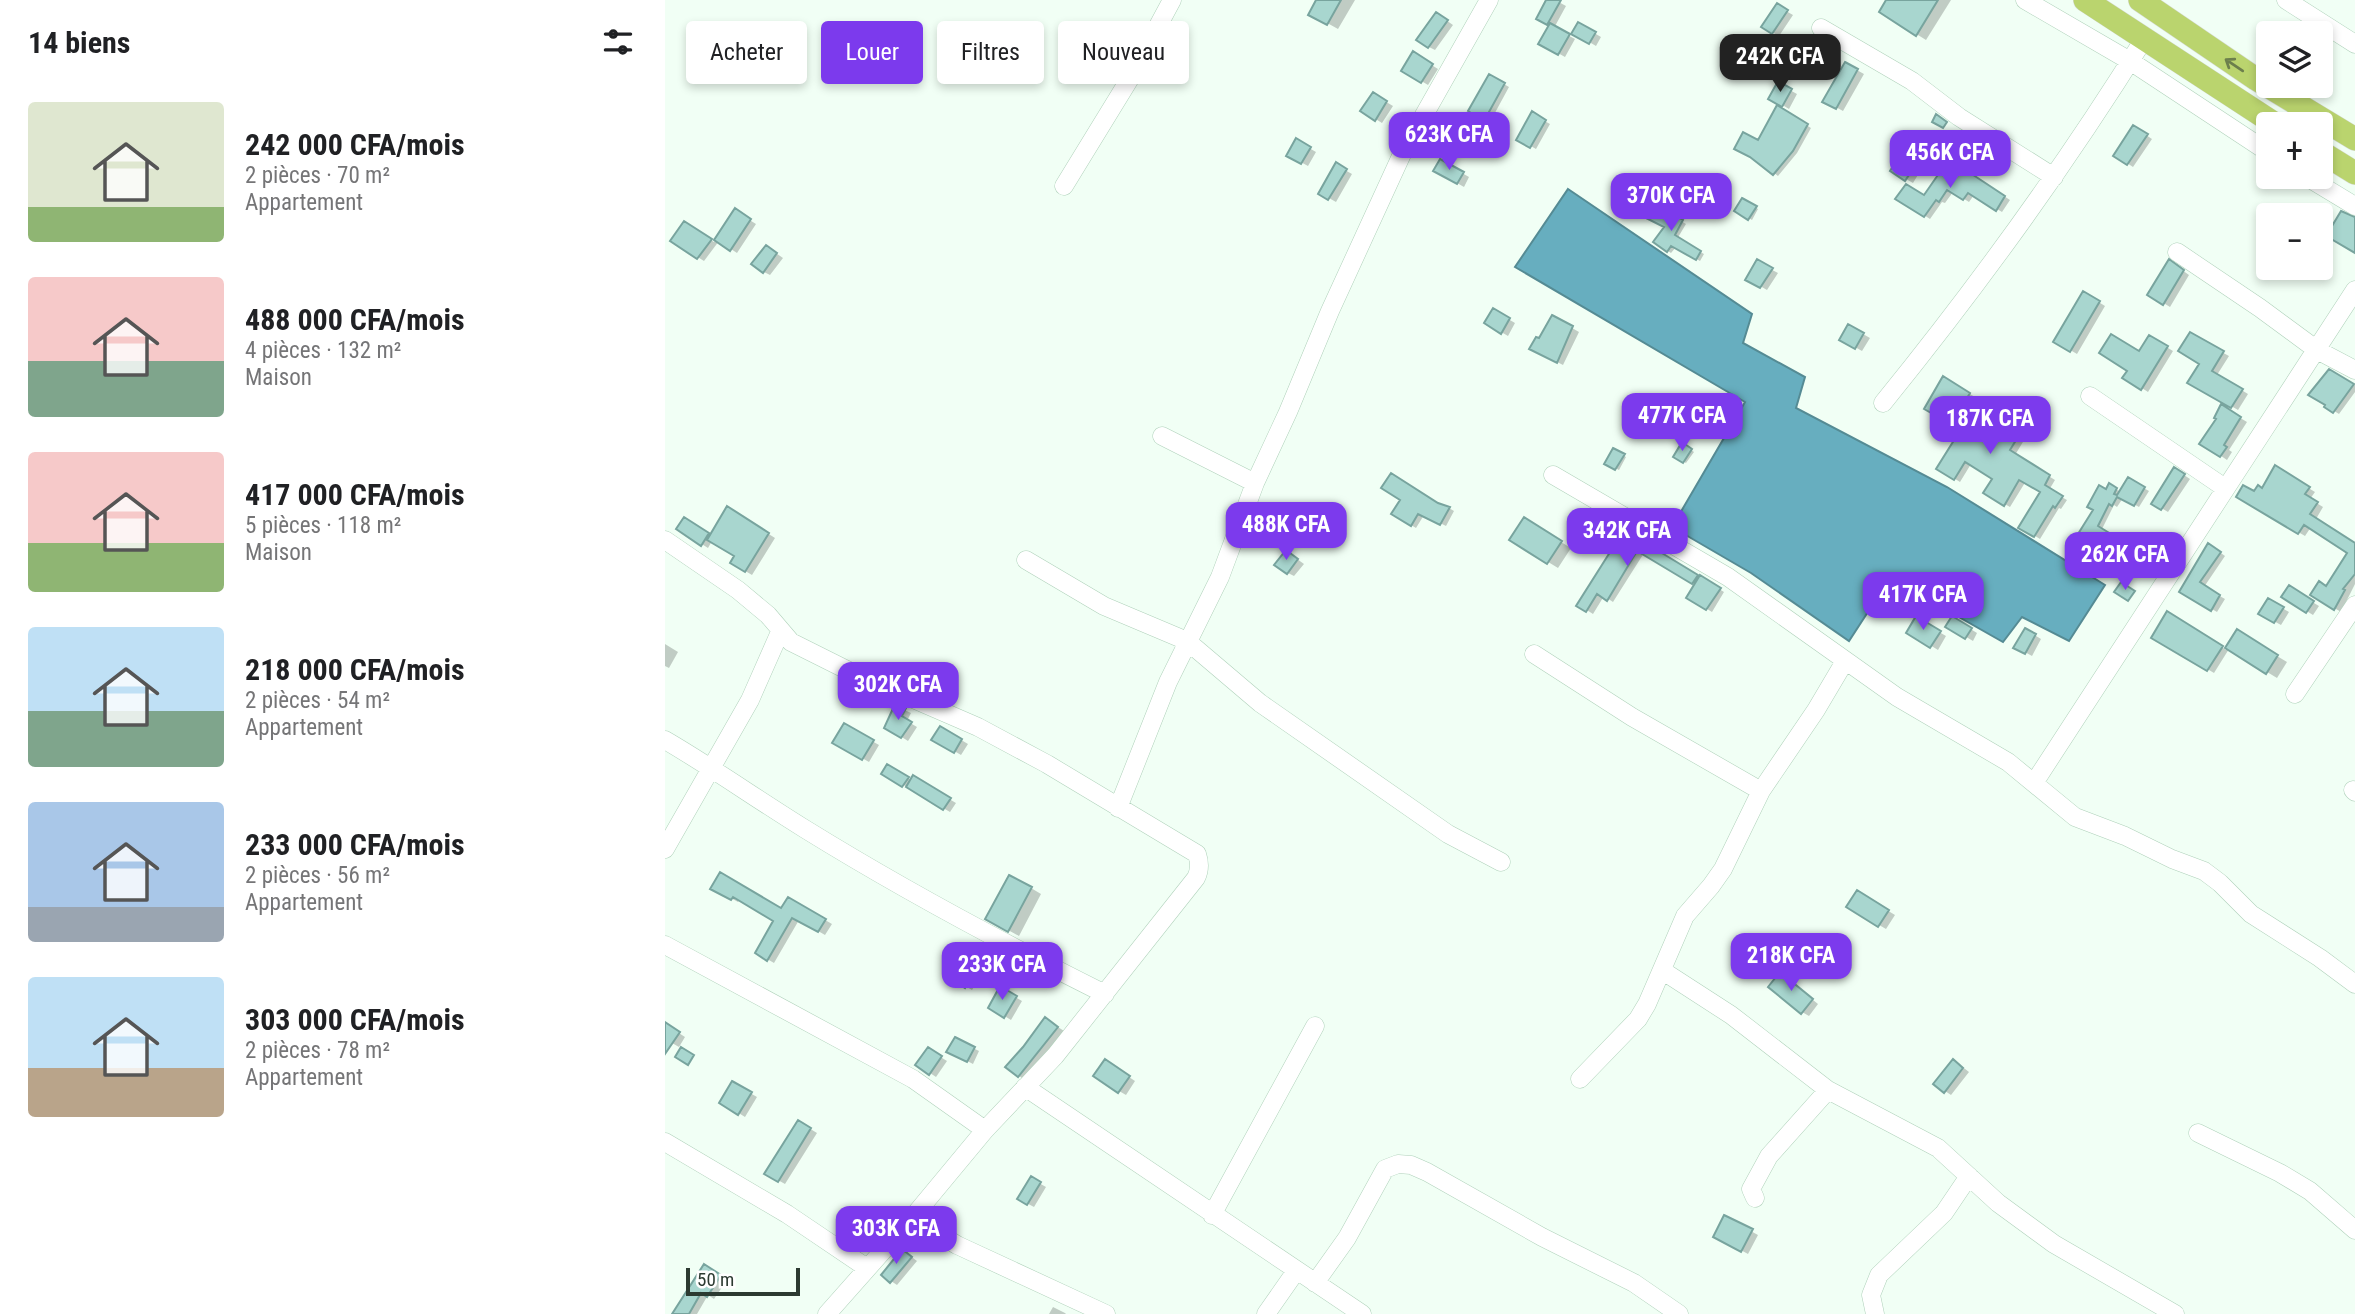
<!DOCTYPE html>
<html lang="fr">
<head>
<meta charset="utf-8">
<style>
	:root { --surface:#fff; --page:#f2f2f2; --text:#202124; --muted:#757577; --accent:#7c3aed }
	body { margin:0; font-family:"Roboto Condensed",sans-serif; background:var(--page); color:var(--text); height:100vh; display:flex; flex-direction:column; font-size:26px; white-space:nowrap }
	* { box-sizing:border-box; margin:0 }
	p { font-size:23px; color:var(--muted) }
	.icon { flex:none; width:38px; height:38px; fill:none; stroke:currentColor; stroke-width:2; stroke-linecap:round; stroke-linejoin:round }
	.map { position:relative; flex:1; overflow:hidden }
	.panel { display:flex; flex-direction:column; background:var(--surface); width:665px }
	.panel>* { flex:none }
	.banner { position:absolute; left:21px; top:21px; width:665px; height:63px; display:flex; gap:14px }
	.buttons { position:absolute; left:1591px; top:21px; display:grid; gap:14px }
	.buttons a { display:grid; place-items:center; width:77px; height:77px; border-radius:7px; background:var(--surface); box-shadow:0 4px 10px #0003; font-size:35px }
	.scale { position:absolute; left:21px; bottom:18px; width:114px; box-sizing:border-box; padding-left:7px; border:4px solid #2c3a31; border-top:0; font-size:19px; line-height:24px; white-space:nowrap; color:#2c3a31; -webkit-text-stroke:5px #fff; paint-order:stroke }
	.price { position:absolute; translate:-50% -60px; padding:0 16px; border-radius:14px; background:var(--accent); color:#fff; font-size:23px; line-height:46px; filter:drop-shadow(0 2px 4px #0008) }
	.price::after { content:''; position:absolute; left:50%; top:42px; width:21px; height:16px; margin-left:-10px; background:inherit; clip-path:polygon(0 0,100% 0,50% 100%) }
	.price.on { background:#222; color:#fff }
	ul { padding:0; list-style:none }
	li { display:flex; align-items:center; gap:21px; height:175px; padding:0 28px }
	li span { display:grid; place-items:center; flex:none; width:196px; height:140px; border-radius:7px; color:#555 }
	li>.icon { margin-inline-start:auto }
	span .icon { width:84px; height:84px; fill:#fffc; stroke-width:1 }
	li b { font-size:30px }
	h2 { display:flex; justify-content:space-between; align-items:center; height:84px; padding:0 28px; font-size:30px }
	.tag { padding:0 24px; border-radius:7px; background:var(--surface); box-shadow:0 4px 10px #0003; font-size:24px; line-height:63px }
	.tag.on { background:var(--accent); color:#fff }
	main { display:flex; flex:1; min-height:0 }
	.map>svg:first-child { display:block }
	.water { fill:#67aebf; stroke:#558b94; stroke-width:2 }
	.shadow { fill:#0003 }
	.building { fill:#a8d6cf; stroke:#78a49e; stroke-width:2 }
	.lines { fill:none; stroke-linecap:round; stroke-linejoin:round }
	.minor-casing { stroke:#afd1ba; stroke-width:19 }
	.major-casing { stroke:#d9dcda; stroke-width:24 }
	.minor { stroke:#fff; stroke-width:18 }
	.major { stroke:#bad46e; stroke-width:23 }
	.oneway { stroke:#6c7f4c }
</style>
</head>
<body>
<main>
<section class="panel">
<h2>14 biens<svg class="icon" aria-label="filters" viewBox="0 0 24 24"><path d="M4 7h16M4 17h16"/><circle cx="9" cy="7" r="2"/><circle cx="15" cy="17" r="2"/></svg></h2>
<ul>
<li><span style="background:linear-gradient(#dfe7d0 75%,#8fb573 0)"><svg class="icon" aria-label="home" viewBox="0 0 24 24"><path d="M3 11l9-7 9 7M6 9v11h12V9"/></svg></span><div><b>242 000 CFA/mois</b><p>2 pièces · 70 m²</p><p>Appartement</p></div></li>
<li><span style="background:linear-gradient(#f6c9c9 60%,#7fa58c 0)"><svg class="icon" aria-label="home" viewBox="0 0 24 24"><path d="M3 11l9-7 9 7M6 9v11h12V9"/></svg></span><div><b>488 000 CFA/mois</b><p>4 pièces · 132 m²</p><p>Maison</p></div></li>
<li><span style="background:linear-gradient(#f6c9c9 65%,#8fb573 0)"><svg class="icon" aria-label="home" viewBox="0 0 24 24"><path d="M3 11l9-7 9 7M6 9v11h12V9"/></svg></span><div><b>417 000 CFA/mois</b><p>5 pièces · 118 m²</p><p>Maison</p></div></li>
<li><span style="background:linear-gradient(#bfe0f5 60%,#7fa58c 0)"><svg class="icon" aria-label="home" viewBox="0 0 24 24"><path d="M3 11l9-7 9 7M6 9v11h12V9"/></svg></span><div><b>218 000 CFA/mois</b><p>2 pièces · 54 m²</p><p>Appartement</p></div></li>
<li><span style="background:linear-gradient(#a9c7e8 75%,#9aa5b1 0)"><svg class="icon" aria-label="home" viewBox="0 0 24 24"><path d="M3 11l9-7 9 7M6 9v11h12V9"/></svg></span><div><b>233 000 CFA/mois</b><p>2 pièces · 56 m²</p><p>Appartement</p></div></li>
<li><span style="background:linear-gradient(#bfe0f5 65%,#b9a48a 0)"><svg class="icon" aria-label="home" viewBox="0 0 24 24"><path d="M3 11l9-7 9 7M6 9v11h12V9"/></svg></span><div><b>303 000 CFA/mois</b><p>2 pièces · 78 m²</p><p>Appartement</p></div></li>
</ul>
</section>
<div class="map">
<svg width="1690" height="1314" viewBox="0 0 1690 1314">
	<rect width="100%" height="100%" fill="#f1fff5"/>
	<!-- water -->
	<path class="water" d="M903,189L1087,314L1078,343L1140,377L1131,408L1282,487L1440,585L1404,641L1357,617L1338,642L1225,578L1184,641L1086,573L1007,527L1080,402L850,267Z"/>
	<!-- shadow -->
	<path class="shadow" d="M653,0H690L673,29L646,14Z
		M883,0H890L901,6L889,28L910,39L900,57L875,43L886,25L873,18Z
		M1223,0H1286L1261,40L1216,12Z
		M1112,6L1128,15L1114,36L1098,27Z
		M778,18L788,25L770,50L764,47Z
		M914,24L936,37L931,46L909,33Z
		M749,54L773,69L763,85L738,70Z
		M1181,64L1199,74L1178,111L1160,101Z
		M825,76L844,87L825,122L805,111Z
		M1114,84L1132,94L1124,109L1106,98Z
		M708,94L728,106L717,123L698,111Z
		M1112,107L1146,128L1132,153L1113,176L1109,173L1093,142Z
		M867,114L885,124L871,149L853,139Z
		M1469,127L1487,139L1468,167L1450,155Z
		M1247,139L1267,152L1248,183L1227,171Z
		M632,141L651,152L643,166L623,155Z
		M776,161L804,177L799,187L771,171Z
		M1290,164L1345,200L1337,212L1309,195L1304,202L1288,192L1280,203L1277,202L1265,219L1233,198L1259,197Z
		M671,165L687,174L671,202L655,193Z
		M1078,200L1093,209L1087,220L1072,211Z
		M70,211L91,224L72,253L54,241L39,261L7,241L26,227L49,242Z
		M1006,215L1021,224L1012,239L1039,254L1035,261L1011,247L1006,253L990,242Z
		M108,251L118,258L105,275L99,272Z
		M1092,262L1113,273L1102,290L1083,279Z
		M1510,265L1524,275L1505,307L1484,294Z
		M1419,293L1440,306L1412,354L1390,341Z
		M828,310L850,323L843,336L821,323Z
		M888,317L914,332L898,365L867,349L875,341Z
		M1184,326L1205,338L1197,351L1176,339Z
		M1525,335L1564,356L1552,375L1583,394L1573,410L1525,382L1536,363Z
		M1485,337L1508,351L1483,392L1460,377Z
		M1664,371L1688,385L1690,384V392L1674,414L1661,406Z
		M1278,378L1310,397L1295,421L1320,436L1330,418L1361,437L1350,455L1390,480L1384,490L1402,500L1396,509L1394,508L1375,539L1356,527L1377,491L1361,481L1345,507L1320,493L1330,478L1306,464L1295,482L1273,468L1293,436L1284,422Z
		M1557,407L1582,422L1564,450L1567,452L1562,460L1537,443L1553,418Z
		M1017,444L1029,452L1021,463L1010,456Z
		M949,450L961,457L954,470L941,463Z
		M1611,468L1650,492L1645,499L1658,507L1651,519L1690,545V584L1676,612L1648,595L1662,588L1685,552L1646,527L1640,536L1573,496L1597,490Z
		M1510,469L1525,479L1503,512L1488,503Z
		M1464,480L1484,491L1474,507L1458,498L1452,507L1449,505L1436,531L1484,559L1478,568L1442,549L1433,565L1419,556L1427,541L1442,491L1445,486L1456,492Z
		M63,508L110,538L87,575L67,563L72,556L47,541L43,548L13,529L19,520L46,536Z
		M784,508L789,511L781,526L759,515L751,528L728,514Z
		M859,520L906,548L893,568L847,540Z
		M960,532L1059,592L1047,612L1023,597L1031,585L979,553L948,602L939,596L928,614L914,605Z
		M1549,548L1560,556L1539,587L1560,599L1552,612L1518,592Z
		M628,556L639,564L629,576L623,573Z
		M1624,588L1654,606L1648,615L1619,597Z
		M1604,600L1624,612L1616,625L1596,614Z
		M1503,613L1561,650L1572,632L1622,662L1612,678L1564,649L1549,673L1489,637Z
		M1288,618L1312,633L1308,641L1283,626Z
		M1252,619L1281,636L1273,650L1244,632Z
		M1361,630L1376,639L1367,656L1351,647Z
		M0,644L13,652L4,668L0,666Z
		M231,706L246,713L242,721L252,727L243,741L221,727Z
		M179,725L214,745L204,762L169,742Z
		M276,728L303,744L296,755L269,739Z
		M223,766L247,781L248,778L291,803L285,812L218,773Z
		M48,888L117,911L124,899L167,924L160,935L134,920L109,963L92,953L111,920L75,899L73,902Z
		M366,888L376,894L354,936L323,919Z
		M1192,892L1230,915L1221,929L1183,907Z
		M304,949L324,961L307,990L287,978Z
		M1121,978L1153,1004L1144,1016L1137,1012Z
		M336,989L357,1001L346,1020L325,1007Z
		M387,1023L399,1031L360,1080L354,1076Z
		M0,1024L20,1037L14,1047L0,1039Z
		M290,1039L314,1051L308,1064L283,1051Z
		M269,1053L282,1061L271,1077L265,1073Z
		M446,1065L470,1081L461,1095L454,1091Z
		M1295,1065L1304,1072L1286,1095L1280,1091Z
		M68,1083L92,1097L80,1117L56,1102Z
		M134,1122L152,1133L120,1184L102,1174Z
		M367,1179L381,1187L369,1207L354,1199Z
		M1060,1217L1093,1235L1083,1254L1050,1236Z
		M244,1255L252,1261L232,1285L226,1281Z
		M40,1266L62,1280L49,1299L43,1295L32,1314H9Z
		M388,1307L400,1313L401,1314H384Z"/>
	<!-- building -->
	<path class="building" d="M651,0H676L662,25L643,15Z
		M881,0H896L882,25L871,19Z
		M1221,0H1273L1251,36L1214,12Z
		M1112,3L1123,10L1107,34L1096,27Z
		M771,12L783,20L763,48L751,40Z
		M913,22L931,32L924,44L906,34Z
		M885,23L905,34L893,55L873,44Z
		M748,51L768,64L756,83L736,71Z
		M1180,62L1193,69L1171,109L1157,102Z
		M824,74L840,83L819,121L803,111Z
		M1113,81L1127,89L1117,107L1103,99Z
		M708,92L722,101L710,121L695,111Z
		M1112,105L1143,124L1128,151L1108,175L1085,157L1069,149L1078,132L1093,140Z
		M867,111L881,120L865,148L851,140Z
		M1271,114L1282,122L1278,128L1267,122Z
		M1468,125L1483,134L1462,165L1448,156Z
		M1246,137L1262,147L1240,181L1225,171Z
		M631,138L646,147L636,164L621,156Z
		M775,159L799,172L792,184L768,171Z
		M1284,159L1340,196L1331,211L1303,193L1298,200L1282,190L1274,202L1271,200L1259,217L1230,199L1241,184L1259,195Z
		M671,162L682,169L663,200L653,194Z
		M1077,198L1092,206L1083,220L1069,211Z
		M984,206L1004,216L1006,213L1018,220L1010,235L1036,251L1031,260L1006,246L1002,252L988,242L999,227L979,217Z
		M70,208L86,219L65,251L49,240Z
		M1676,211L1690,217V253L1661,236Z
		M19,221L47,239L32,259L5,241Z
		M101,245L112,253L98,273L86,264Z
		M1092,259L1108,268L1095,288L1080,280Z
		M1504,259L1519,270L1498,305L1482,295Z
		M1418,291L1435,301L1405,352L1388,342Z
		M828,308L845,318L836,334L819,323Z
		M887,315L908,326L892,363L864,349L871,337L874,338Z
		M1183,324L1199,333L1190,349L1174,340Z
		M1525,332L1559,351L1547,371L1578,389L1566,408L1522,383L1534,364L1513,351Z
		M1446,334L1474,351L1484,335L1503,346L1476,390L1457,378L1462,371L1434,353Z
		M1664,369L1689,384L1668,413L1659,407L1660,405L1643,395Z
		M1278,376L1305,393L1291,417L1319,434L1330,416L1356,432L1345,450L1385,475L1380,485L1398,496L1390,508L1388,506L1369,537L1353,528L1375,492L1354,480L1339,506L1318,493L1327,479L1300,462L1289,480L1271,469L1291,437L1278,429L1282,422L1259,409Z
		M1556,404L1576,417L1559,445L1562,447L1555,457L1534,444L1551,419L1549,418Z
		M1017,442L1027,449L1018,463L1008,457Z
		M948,448L960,454L950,470L939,464Z
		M1610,465L1645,487L1640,494L1653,502L1645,514L1690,543V574L1678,589L1680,590L1669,610L1645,595L1654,581L1661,586L1682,553L1639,525L1633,534L1571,497L1578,485L1589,491L1593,485L1597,488Z
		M1509,467L1520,474L1496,510L1486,504Z
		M726,473L773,503L785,507L775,525L753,514L746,526L726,514L735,500L716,488Z
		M1463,477L1480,487L1469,506L1452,497L1447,506L1444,504L1433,526L1480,555L1473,567L1437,548L1428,564L1417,557L1425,542L1413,534L1428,510L1422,507L1434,485L1441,489L1444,483L1452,488L1449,494L1452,495Z
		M62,506L104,533L80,572L65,563L69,556L42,540Z
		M19,517L44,533L36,546L11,529Z
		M859,517L897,541L882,564L844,540Z
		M959,530L1033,575L1027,584L972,551L942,601L932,594L921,612L911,606Z
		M1543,543L1556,552L1535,582L1555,595L1546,611L1514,592Z
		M621,550L633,559L622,574L609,565Z
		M1035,575L1056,588L1041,610L1021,598Z
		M1456,582L1470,591L1463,601L1449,592Z
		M1624,585L1649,601L1641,613L1616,597Z
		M1603,598L1619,607L1609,623L1593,614Z
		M1502,611L1558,646L1542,671L1486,638Z
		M1251,616L1276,631L1265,648L1241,633Z
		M1287,616L1307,628L1300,639L1280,627Z
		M1360,628L1371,634L1360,654L1348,648Z
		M1572,629L1613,655L1601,674L1560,648Z
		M230,704L241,708L237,716L247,722L236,738L219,728Z
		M179,723L209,740L197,760L167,743Z
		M275,726L297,739L289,753L266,740Z
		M222,764L244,777L237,787L216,774Z
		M248,775L286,798L278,810L241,787Z
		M55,872L116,908L123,897L161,919L153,932L127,918L102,961L90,953L108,921L68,897L66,900L45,889Z
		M344,875L367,887L343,932L320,919Z
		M1192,890L1224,910L1213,927L1181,907Z
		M303,947L319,956L300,988L285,978Z
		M1115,972L1148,999L1136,1014L1103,987Z
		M335,986L352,996L339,1018L323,1008Z
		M380,1017L393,1027L353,1077L340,1067L358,1047Z
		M0,1022L15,1032L0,1054Z
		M290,1037L310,1047L302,1062L281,1052Z
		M16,1047L29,1055L23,1065L10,1057Z
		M263,1047L277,1056L264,1075L250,1065Z
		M440,1059L465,1076L453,1093L428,1076Z
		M1288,1059L1298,1068L1279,1093L1268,1084Z
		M67,1081L87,1092L73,1115L54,1103Z
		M133,1120L146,1128L113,1182L99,1174Z
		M366,1176L376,1182L362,1205L352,1199Z
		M1059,1215L1088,1229L1076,1252L1048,1237Z
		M237,1249L247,1257L225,1283L216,1275Z
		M39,1264L56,1275L42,1297L36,1293L24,1314H7Z"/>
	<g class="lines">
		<defs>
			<path id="minor" d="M1360,0L1465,61L1603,152
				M1621,0L1690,44
				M1156,28L1247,81L1294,117L1389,177
				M1642,177L1690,206
				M399,186L464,80L507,0
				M1512,252L1595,308L1652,350L1690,370
				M1425,396L1560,488
				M1218,403C1312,287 1400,166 1479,39
				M497,436L590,483
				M888,475L1063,577L1232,697L1343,762L1410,817L1460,836L1507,859L1539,871L1555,883L1586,914L1655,958L1690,984
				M0,540L73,590L103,615L126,642L186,672L313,727L382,764L532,854C535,863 535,870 531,878L390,1056L320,1130L247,1218L162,1314
				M361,560L439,606L522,641L595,703L783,834L836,862
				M869,654L967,717L1096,791
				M1630,694L1690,605
				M0,740C48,768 93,800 140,829C237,889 338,943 440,994
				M1369,783L1690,290
				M1688,790L1690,792
				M453,808L503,682L555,577L590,483L623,412L665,311L737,154L824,0
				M0,849L85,700L115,632
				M0,945L248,1079L320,1130
				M998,971L1066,1015L1163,1090L1273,1148L1333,1203L1389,1244L1510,1314
				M915,1079L973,1019L982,1004L1020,916L1046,886L1058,869L1096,791L1151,710L1180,661
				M360,1087L697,1314
				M1533,1133L1615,1173L1645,1191L1690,1230
				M0,1142L122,1214L202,1268
				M1090,1198L1086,1189L1104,1156L1163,1090
				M547,1215L650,1026
				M247,1218L292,1245L441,1314
				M650,1283L682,1238L720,1169L733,1164L746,1165L762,1172L877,1237L969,1283L1014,1314
				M601,1314L631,1271
				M1210,1314L1206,1295L1214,1275L1279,1213L1304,1176"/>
			<path id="major" d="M1420,0L1610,124
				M1475,0L1591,79L1690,139
				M1656,152L1690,173"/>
		</defs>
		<!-- minor casing -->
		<use href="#minor" class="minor-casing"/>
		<!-- major casing -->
		<use href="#major" class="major-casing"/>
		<!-- minor -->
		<use href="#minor" class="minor"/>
		<!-- major -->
		<use href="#major" class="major"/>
	</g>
	<!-- one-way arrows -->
	<defs><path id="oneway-shaft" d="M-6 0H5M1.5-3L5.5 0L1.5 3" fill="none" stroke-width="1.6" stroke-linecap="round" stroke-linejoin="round" transform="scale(1.75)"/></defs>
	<use class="oneway" href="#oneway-shaft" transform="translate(1569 65) rotate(-146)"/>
</svg>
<div class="buttons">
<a><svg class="icon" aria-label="layers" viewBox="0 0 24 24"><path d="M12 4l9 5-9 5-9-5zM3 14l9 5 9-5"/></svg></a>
<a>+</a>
<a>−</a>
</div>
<div class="scale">50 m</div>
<b class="price on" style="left:1115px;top:94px">242K CFA</b>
<b class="price" style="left:784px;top:172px">623K CFA</b>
<b class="price" style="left:1285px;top:190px">456K CFA</b>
<b class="price" style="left:1006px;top:233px">370K CFA</b>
<b class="price" style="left:1017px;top:453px">477K CFA</b>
<b class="price" style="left:1325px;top:456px">187K CFA</b>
<b class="price" style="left:621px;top:562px">488K CFA</b>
<b class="price" style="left:962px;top:568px">342K CFA</b>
<b class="price" style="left:1460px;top:592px">262K CFA</b>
<b class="price" style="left:1258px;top:632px">417K CFA</b>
<b class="price" style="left:233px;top:722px">302K CFA</b>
<b class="price" style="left:1126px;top:993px">218K CFA</b>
<b class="price" style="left:337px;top:1002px">233K CFA</b>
<b class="price" style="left:231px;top:1266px">303K CFA</b>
<div class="banner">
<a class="tag">Acheter</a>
<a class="tag on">Louer</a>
<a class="tag">Filtres</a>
<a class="tag">Nouveau</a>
</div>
</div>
</main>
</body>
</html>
